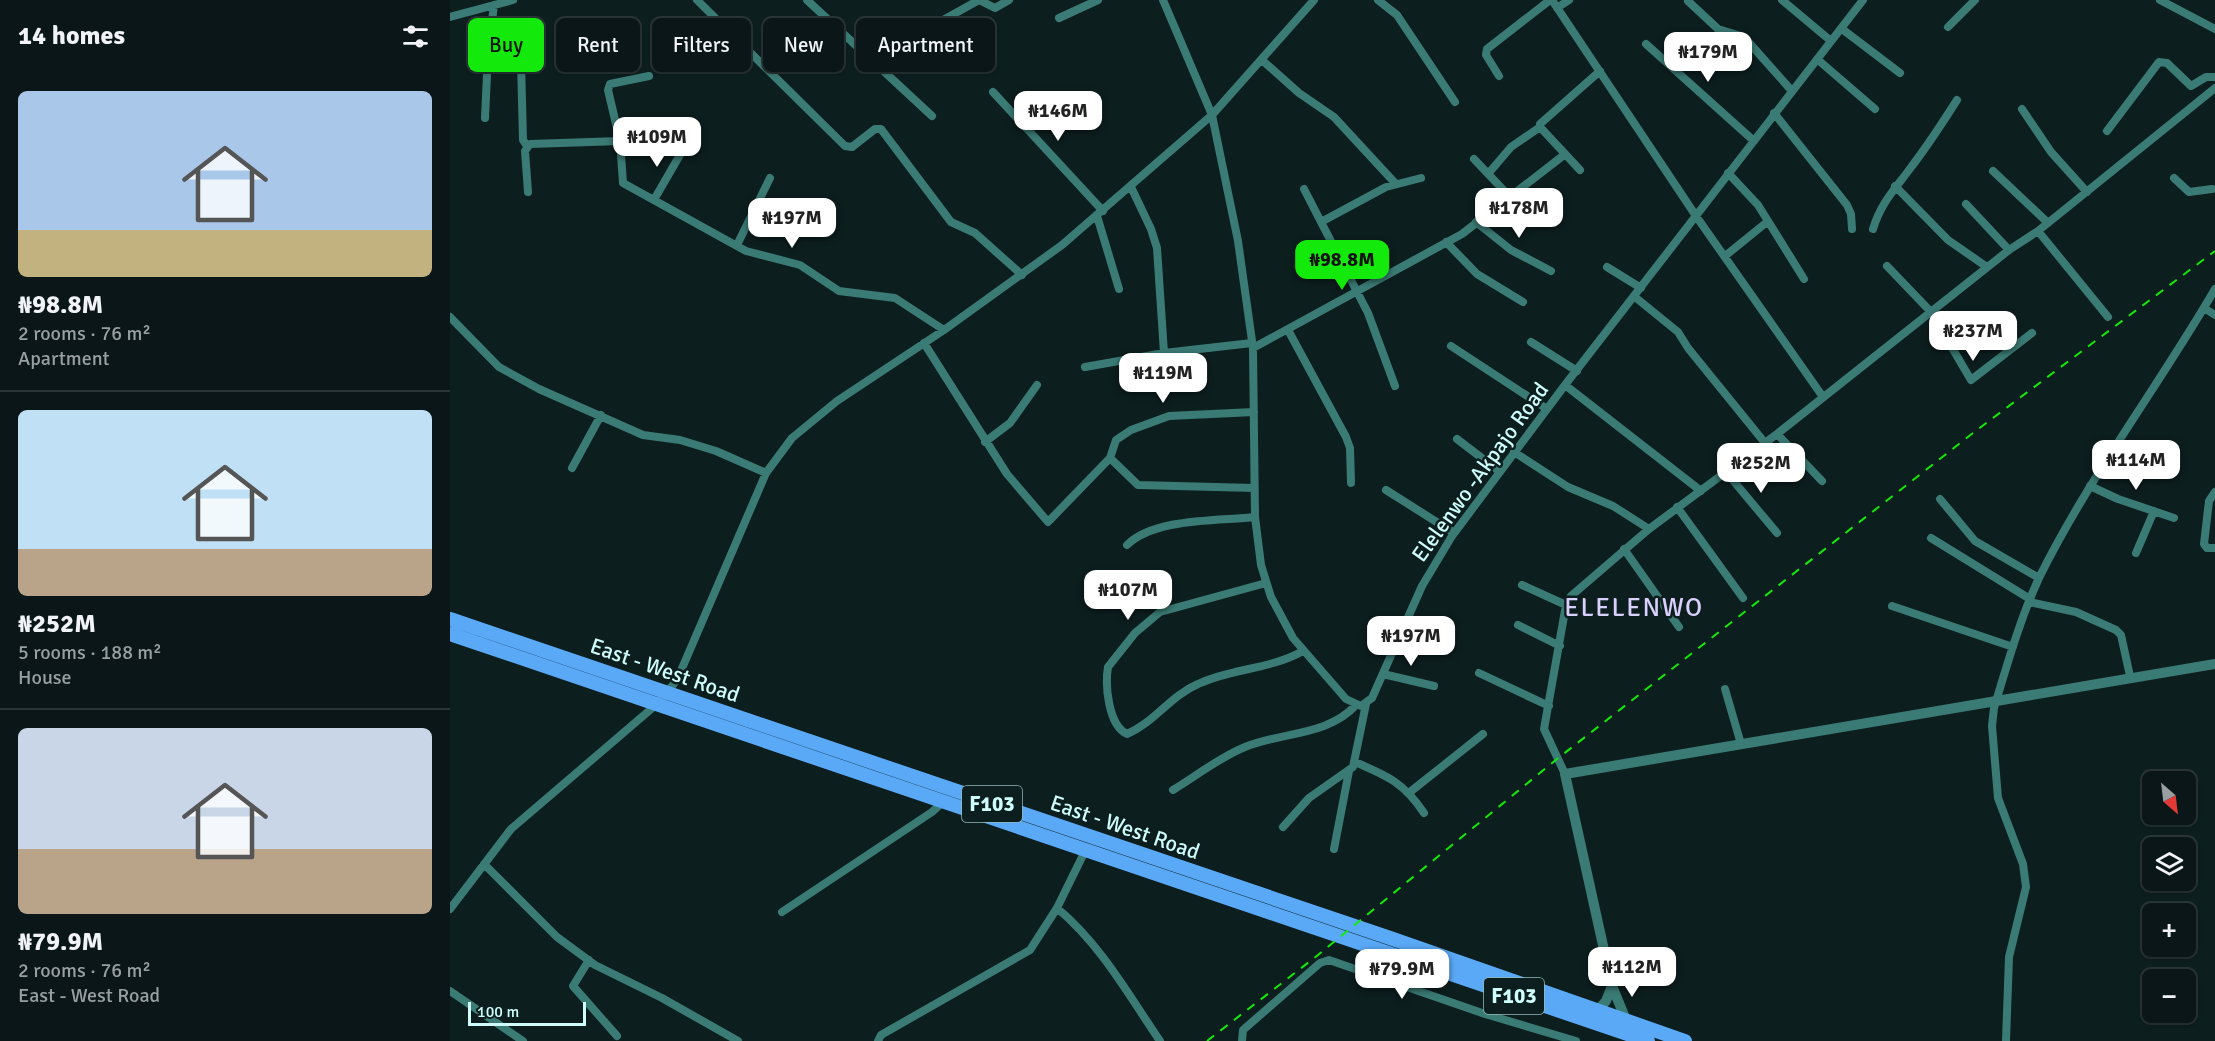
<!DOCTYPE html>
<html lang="en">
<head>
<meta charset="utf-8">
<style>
	:root { --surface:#0a1617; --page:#182324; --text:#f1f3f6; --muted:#999fa1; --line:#2a3536; --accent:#13ea0c }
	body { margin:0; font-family:Signika,sans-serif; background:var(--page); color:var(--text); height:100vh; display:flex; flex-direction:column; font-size:22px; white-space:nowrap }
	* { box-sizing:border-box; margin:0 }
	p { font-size:20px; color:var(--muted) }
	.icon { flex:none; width:33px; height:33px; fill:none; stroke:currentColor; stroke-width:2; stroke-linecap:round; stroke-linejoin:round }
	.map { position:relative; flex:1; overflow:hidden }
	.panel { display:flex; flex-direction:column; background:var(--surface); width:450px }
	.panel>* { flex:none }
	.guide { position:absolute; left:18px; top:18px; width:570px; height:54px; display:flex; gap:12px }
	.needle { width:39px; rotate:152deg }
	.fabs { position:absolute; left:1692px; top:771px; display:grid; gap:12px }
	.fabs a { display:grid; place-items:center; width:54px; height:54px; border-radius:9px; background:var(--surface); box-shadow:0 2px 4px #0004,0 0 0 2px var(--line); font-size:30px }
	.scale { position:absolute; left:18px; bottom:15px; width:118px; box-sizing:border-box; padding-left:6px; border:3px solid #cefdfc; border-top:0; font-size:16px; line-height:21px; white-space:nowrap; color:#cefdfc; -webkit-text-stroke:4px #0d1e1f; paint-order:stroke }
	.price { position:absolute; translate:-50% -51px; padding:0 14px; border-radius:12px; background:#fff; color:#222; font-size:20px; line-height:39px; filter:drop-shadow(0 2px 3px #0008) }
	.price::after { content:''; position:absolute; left:50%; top:36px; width:18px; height:14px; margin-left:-9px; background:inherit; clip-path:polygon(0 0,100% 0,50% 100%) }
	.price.on { background:var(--accent); color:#111 }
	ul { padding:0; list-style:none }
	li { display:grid; align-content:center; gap:12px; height:318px; padding:0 18px }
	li+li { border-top:2px solid var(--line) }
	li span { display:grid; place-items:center; height:186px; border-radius:9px; color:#555 }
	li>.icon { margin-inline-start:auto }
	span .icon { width:108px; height:108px; fill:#fffc; stroke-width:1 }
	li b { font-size:26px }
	h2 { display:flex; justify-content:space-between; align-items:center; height:72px; padding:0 18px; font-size:26px }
	.chip { padding:0 21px; border-radius:9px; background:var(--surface); box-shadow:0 2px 4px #0004,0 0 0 2px var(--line); font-size:21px; line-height:54px }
	.chip.on { background:var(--accent); color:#111 }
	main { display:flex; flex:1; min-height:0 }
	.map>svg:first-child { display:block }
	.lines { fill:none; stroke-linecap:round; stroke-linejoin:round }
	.minor { stroke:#3b7b75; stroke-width:8 }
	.tertiary { stroke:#3b7b75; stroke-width:10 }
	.primary { stroke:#5aa9f7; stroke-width:14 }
	.rail { stroke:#13ea0c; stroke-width:2; stroke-dasharray:9 8; stroke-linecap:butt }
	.labels { text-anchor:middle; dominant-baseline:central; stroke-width:5; stroke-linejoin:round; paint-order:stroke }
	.shield { fill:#0d1e1f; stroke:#94baba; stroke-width:1.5 }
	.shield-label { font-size:21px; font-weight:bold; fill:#cefdfc }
	.street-label { font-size:22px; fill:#cefdfc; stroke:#0d1e1f }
	.quarter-label { font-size:26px; letter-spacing:1.5px; fill:#dad0fd; stroke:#0d1e1f }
</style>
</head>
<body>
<main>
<section class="panel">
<h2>14 homes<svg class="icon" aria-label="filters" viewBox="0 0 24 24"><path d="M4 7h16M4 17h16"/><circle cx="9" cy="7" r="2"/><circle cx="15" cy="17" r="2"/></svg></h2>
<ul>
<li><span style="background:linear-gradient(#a9c7e8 75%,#c2b280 0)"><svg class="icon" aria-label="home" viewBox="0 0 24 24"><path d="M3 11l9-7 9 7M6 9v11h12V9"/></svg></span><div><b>₦98.8M</b><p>2 rooms · 76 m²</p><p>Apartment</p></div></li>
<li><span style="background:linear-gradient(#bfe0f5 75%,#b9a48a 0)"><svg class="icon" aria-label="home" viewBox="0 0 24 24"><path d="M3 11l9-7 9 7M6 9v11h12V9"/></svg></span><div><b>₦252M</b><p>5 rooms · 188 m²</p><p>House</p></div></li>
<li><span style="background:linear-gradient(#c9d6e8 65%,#b9a48a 0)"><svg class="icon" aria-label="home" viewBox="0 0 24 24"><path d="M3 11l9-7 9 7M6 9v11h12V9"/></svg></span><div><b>₦79.9M</b><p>2 rooms · 76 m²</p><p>East - West Road</p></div></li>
</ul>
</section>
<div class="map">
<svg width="1765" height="1041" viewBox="0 0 1765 1041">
	<rect width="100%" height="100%" fill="#0d1e1f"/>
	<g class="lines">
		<!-- minor -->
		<path class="minor" d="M247,0L395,146L402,147L425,129H431L501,222L525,233L572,275
			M357,0L482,116
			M713,0L762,115L788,241L803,348L805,517L811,565L821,597L843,638L896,699L911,706L922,698L972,586L1002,536L1115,385L1413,0
			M928,0L947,15L1005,102
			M1102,0L1246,216L1373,397
			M1332,0L1381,41
			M1710,0L1765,29
			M1238,1L1268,29L1294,37L1341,90
			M1107,8L1119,0
			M0,17L63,0
			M609,18L648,0
			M1498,27L1525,0
			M1392,29L1450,73
			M1196,44L1304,141
			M1367,59L1425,109
			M813,61L849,93L884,117L945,183
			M71,62L73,140L77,146
			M426,63L437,62L468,34L529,0L545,8L559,0
			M199,76L160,84L158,90L170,141L173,183L296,251L350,265L389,291L445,298L494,330
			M1049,76L1036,55L1037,49L1100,0
			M543,92L653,211
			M1572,109L1601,152L1637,192
			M1324,113L1397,205L1401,214L1402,229
			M35,118L38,52L44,5
			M1090,127L1130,170
			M1657,131L1709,62L1717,63L1741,86L1756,77H1765
			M1024,159L1060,197
			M1543,171L1597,222
			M1278,173L1308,205L1354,279
			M1038,174L1061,147L1090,127V124L1150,71
			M1724,178L1739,192L1762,189
			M1445,186L1498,240L1537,267
			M681,187L701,229L707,248L714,353
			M854,189L918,313L945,386
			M78,192L75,151L80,144L170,141L210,135L233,142L234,148L205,198
			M1516,204L1559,250
			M647,216L669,289
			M871,222L936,187L971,178
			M1026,222L1061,250L1101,271
			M1423,229C1431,202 1446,188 1462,166C1478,145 1493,122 1507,100
			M1588,231L1658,317
			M996,242L1027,274L1073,302
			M287,245L320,178
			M1275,256L1317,222
			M1437,266L1481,312L1521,380L1582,333
			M1157,267L1191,288
			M1185,297L1228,332L1238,348L1315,443
			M1754,308L1765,315
			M0,317L49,367L89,389L193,435L230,440L266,451L316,473
			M838,330L896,437L900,448L901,483
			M1081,342L1127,371
			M474,343L557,474L598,522L660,458L666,440L681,430L719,416L804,412
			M1001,346L1097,409
			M803,348L1012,234L1114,155
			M635,367L714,353L802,343
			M1115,385L1251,491
			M1327,434L1372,481
			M1007,439L1050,472
			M535,442L560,423L587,385
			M1064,452L1118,487L1163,506L1199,529
			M660,458L688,485L804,488
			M122,468L151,415
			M1276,472L1327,533
			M1640,486L1668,499L1724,518
			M936,490L1004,533
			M1765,492L1759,501L1754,544L1757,548H1765
			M1490,499L1525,541L1589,578
			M1227,507L1293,598
			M1481,538L1580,599
			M677,545C704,518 767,521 805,517
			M1174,549L1229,627
			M1686,553L1704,511
			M816,583L710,612L685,633L658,667C655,685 658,725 677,734C705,722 720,696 748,684C782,668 819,670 853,651
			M1072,585L1116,605
			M1579,602L1626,612L1666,630L1671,635L1680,676
			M1442,606L1563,647
			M1068,625L1110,646
			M1029,673L1099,706
			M933,674L984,686
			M1275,689L1291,744
			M905,762C938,776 954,783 974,813
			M1115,774L1094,729L1116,605L1121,596L1199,529L1327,434L1559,250L1588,231L1765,88
			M723,790C746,776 770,757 795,747C831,732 878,736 906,705
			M960,792L1033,734
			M833,827L859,798L903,767L916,704
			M884,849L899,771
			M34,864L107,937L145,965L212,998L288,1041
			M607,908C651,945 678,994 710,1041
			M0,909L61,829L207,704L227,680L316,473L342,438L387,401L494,330L612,245L762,115L864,0
			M332,912L482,812L494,801
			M139,960L123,986L167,1036
			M0,991L73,1041
			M428,1041L431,1035L580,950L607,908L636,849
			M792,1041L793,1030L870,963L879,960L1035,1014L1126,1041
			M1556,1041L1559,957L1576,887L1573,864L1548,798L1542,726L1544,708C1557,665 1570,619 1589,578C1639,477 1708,387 1765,289"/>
		<!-- tertiary -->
		<path class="tertiary" d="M1148,1010L1156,1001L1162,986
			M1176,1020L1162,986L1115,774L1765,664"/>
		<!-- primary -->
		<path class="primary" d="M0,619L940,938L1235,1041
			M0,634L1198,1041"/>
		<!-- rail -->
		<path class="rail" d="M757,1041L868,955L1107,759L1523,433L1765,251"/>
	</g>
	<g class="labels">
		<!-- shield labels -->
		<g class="shield">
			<rect x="512" y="786" width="60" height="36" rx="4.5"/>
			<rect x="1034" y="978" width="60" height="36" rx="4.5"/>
		</g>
		<g class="shield-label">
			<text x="542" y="804">F103</text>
			<text x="1064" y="996">F103</text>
		</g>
		<!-- street labels -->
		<g class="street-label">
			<text transform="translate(1030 472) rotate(-54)">Elelenwo -Akpajo Road</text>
			<text transform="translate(215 670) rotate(19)">East - West Road</text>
			<text transform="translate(675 827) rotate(19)">East - West Road</text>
		</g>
		<!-- quarter labels -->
		<g class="quarter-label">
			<text x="1184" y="608">ELELENWO</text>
		</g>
	</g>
</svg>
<div class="fabs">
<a><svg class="needle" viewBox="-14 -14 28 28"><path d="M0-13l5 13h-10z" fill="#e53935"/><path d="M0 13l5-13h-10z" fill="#999fa1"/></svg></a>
<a><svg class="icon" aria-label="layers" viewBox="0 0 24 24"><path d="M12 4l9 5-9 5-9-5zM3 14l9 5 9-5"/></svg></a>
<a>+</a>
<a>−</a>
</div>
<div class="scale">100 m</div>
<b class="price" style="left:1258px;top:83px">₦179M</b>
<b class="price" style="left:608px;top:142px">₦146M</b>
<b class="price" style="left:207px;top:168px">₦109M</b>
<b class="price" style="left:1069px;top:239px">₦178M</b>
<b class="price" style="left:342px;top:249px">₦197M</b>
<b class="price on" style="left:892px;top:291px">₦98.8M</b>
<b class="price" style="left:1523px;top:362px">₦237M</b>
<b class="price" style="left:713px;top:404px">₦119M</b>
<b class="price" style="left:1686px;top:491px">₦114M</b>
<b class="price" style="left:1311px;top:494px">₦252M</b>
<b class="price" style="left:678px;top:621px">₦107M</b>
<b class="price" style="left:961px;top:667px">₦197M</b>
<b class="price" style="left:1182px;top:998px">₦112M</b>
<b class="price" style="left:952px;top:1000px">₦79.9M</b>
<div class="guide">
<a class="chip on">Buy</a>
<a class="chip">Rent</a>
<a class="chip">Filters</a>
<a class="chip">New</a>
<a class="chip">Apartment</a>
</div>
</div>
</main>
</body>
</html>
